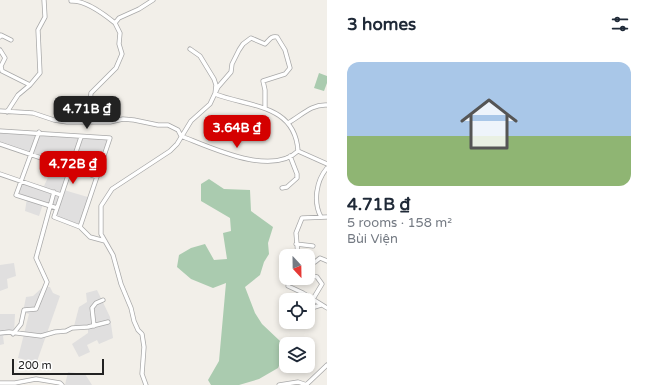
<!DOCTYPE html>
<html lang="en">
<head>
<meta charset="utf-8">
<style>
	:root { --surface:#fff; --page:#f6f6f7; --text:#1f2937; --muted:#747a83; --accent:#d40000 }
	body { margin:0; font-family:"Varela Round",sans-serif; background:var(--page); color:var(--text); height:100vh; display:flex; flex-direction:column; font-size:15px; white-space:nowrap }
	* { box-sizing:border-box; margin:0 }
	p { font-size:13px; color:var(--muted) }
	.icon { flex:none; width:22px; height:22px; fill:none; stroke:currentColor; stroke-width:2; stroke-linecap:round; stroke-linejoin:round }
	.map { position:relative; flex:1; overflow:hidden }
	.panel { display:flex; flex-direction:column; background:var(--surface); width:324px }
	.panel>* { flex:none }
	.needle { width:26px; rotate:158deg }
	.tools { position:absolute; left:279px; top:249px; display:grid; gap:8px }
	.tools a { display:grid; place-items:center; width:36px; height:36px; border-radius:8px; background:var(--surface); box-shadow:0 2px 6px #0003; font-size:20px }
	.scale { position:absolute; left:12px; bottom:10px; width:92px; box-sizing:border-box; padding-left:4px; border:2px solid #222; border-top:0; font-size:11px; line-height:14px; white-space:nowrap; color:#222; -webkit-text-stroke:3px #fff; paint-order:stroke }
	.price { position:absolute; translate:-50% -34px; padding:0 9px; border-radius:8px; background:var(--accent); color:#fff; font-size:13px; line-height:26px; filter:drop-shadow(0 1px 2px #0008) }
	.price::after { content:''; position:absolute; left:50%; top:24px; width:12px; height:9px; margin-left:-6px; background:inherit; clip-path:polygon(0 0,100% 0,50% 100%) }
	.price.current { background:#222; color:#fff }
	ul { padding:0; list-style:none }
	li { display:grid; align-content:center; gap:8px; height:212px; padding:0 20px }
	li span { display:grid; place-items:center; height:124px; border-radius:12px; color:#555 }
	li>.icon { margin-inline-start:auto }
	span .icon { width:72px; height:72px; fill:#fffc; stroke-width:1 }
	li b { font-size:17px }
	h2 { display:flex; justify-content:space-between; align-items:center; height:48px; padding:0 20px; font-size:17px }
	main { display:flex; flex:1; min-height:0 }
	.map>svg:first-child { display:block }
	.residential { fill:#e0dfdf }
	.cemetery { fill:#aacbaf }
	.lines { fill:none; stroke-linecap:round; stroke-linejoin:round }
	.minor-casing { stroke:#a9a9a9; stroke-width:5 }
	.minor { stroke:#fff; stroke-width:3.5 }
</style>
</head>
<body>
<main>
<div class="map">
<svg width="327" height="385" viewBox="0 0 327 385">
	<rect width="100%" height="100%" fill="#f2efe9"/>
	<!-- residential -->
	<path class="residential" d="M0,130L111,138L98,176L0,144Z
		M51,171L68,176L64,190L91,198L82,225L55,217L57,207L43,204L39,216L25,211L27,198L19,193L21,181L44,186Z
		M14,263L16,276L7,279L8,288L0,291V265Z
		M43,287H50L53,293L60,296L34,370L26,369V360L18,358L29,314L23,312L26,297L33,296Z
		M97,290L110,317L113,338L99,344L97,340L87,345L90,352L79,357L72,344L88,333V328L73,330L79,307L87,302L86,293Z
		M0,314H15L14,334L3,336L4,344L0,345Z
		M68,372L85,374L92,385H65Z"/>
	<!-- cemetery -->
	<path class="cemetery" d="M319,73L327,76V83L324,91L314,88Z
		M209,179L224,189L250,190L251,211L273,227L268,243L269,254L264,262L260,275L245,287L255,313L262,324L280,341L285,353L278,368L259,379L239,385H211L208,380L219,361L226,283L213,288L191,279L177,267L179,255L191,248L205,244L214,260L227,259L223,233L231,231L230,218L201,201V184Z"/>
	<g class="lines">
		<defs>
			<path id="minor" d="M71,1C86,0 104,14 115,23
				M0,37L1,35L11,40
				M190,49L200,56L214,79L216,85L215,94C249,107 295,104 298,151
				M0,50L5,58L1,66L2,71L30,85
				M0,111L33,113L54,120L67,122H110L123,119L134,120L158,125H168L178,130L181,136
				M7,112L18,95L30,85L40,73L38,30L45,17L44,0
				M88,122L91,93L116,68L122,54L119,44L120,33L115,23L119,18L139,9L153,0
				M288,123C301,116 311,104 327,105
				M0,131L110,138L80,227
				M39,132L16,195L57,208
				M181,136C210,147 271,177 298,151
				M0,144L97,177
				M298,151L327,164
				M0,174L61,195
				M282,188L287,187L297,178V174L290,156
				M321,217C313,202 316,181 327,168
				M80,227L54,217L81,137
				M80,227L90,237L105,241
				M296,244L313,246
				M298,256L296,233L302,218L327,217
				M290,278L288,286L303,293L327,308
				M313,299L322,284L317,277L310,275V263L315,262L320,258L327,261
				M308,309L321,305
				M94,326L92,308L96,303L103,300
				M0,333L9,332L41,336L55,332L66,331L72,328L88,327L108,322
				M13,334L21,324L24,310L36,309L47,282L36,258L54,192
				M0,383H15L36,379L60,383L62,385
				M146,385L142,374L144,347L142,334L138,330L134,321L131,308L121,284L113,255L101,234V206L112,189L170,151L177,144L191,121L210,104L218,87L231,72L232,64L239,50L243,44L251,38L265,44C270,40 270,36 277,37L285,50L290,68L285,74L263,81L265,90V108
				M279,385L298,382L307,385
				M306,385L327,365"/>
		</defs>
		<!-- minor casing -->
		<use href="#minor" class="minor-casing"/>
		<!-- minor -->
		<use href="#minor" class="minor"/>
	</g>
</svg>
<div class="tools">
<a><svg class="needle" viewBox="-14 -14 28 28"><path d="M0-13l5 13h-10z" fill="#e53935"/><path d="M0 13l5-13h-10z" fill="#747a83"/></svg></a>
<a><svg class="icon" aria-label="locate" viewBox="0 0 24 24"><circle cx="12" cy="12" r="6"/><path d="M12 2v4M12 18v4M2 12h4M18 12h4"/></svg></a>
<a><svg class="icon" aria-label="layers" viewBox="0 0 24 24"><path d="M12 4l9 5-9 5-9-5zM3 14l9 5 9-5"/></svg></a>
</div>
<div class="scale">200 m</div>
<b class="price current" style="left:87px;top:130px">4.71B ₫</b>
<b class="price" style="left:237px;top:149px">3.64B ₫</b>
<b class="price" style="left:73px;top:185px">4.72B ₫</b>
</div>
<section class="panel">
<h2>3 homes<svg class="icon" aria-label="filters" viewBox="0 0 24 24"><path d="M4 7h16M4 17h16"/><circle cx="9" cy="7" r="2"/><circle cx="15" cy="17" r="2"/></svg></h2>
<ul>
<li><span style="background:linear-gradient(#a9c7e8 60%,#8fb573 0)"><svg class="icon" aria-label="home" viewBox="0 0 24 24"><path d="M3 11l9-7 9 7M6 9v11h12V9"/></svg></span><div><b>4.71B ₫</b><p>5 rooms · 158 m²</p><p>Bùi Viện</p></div></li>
</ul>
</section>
</main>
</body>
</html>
